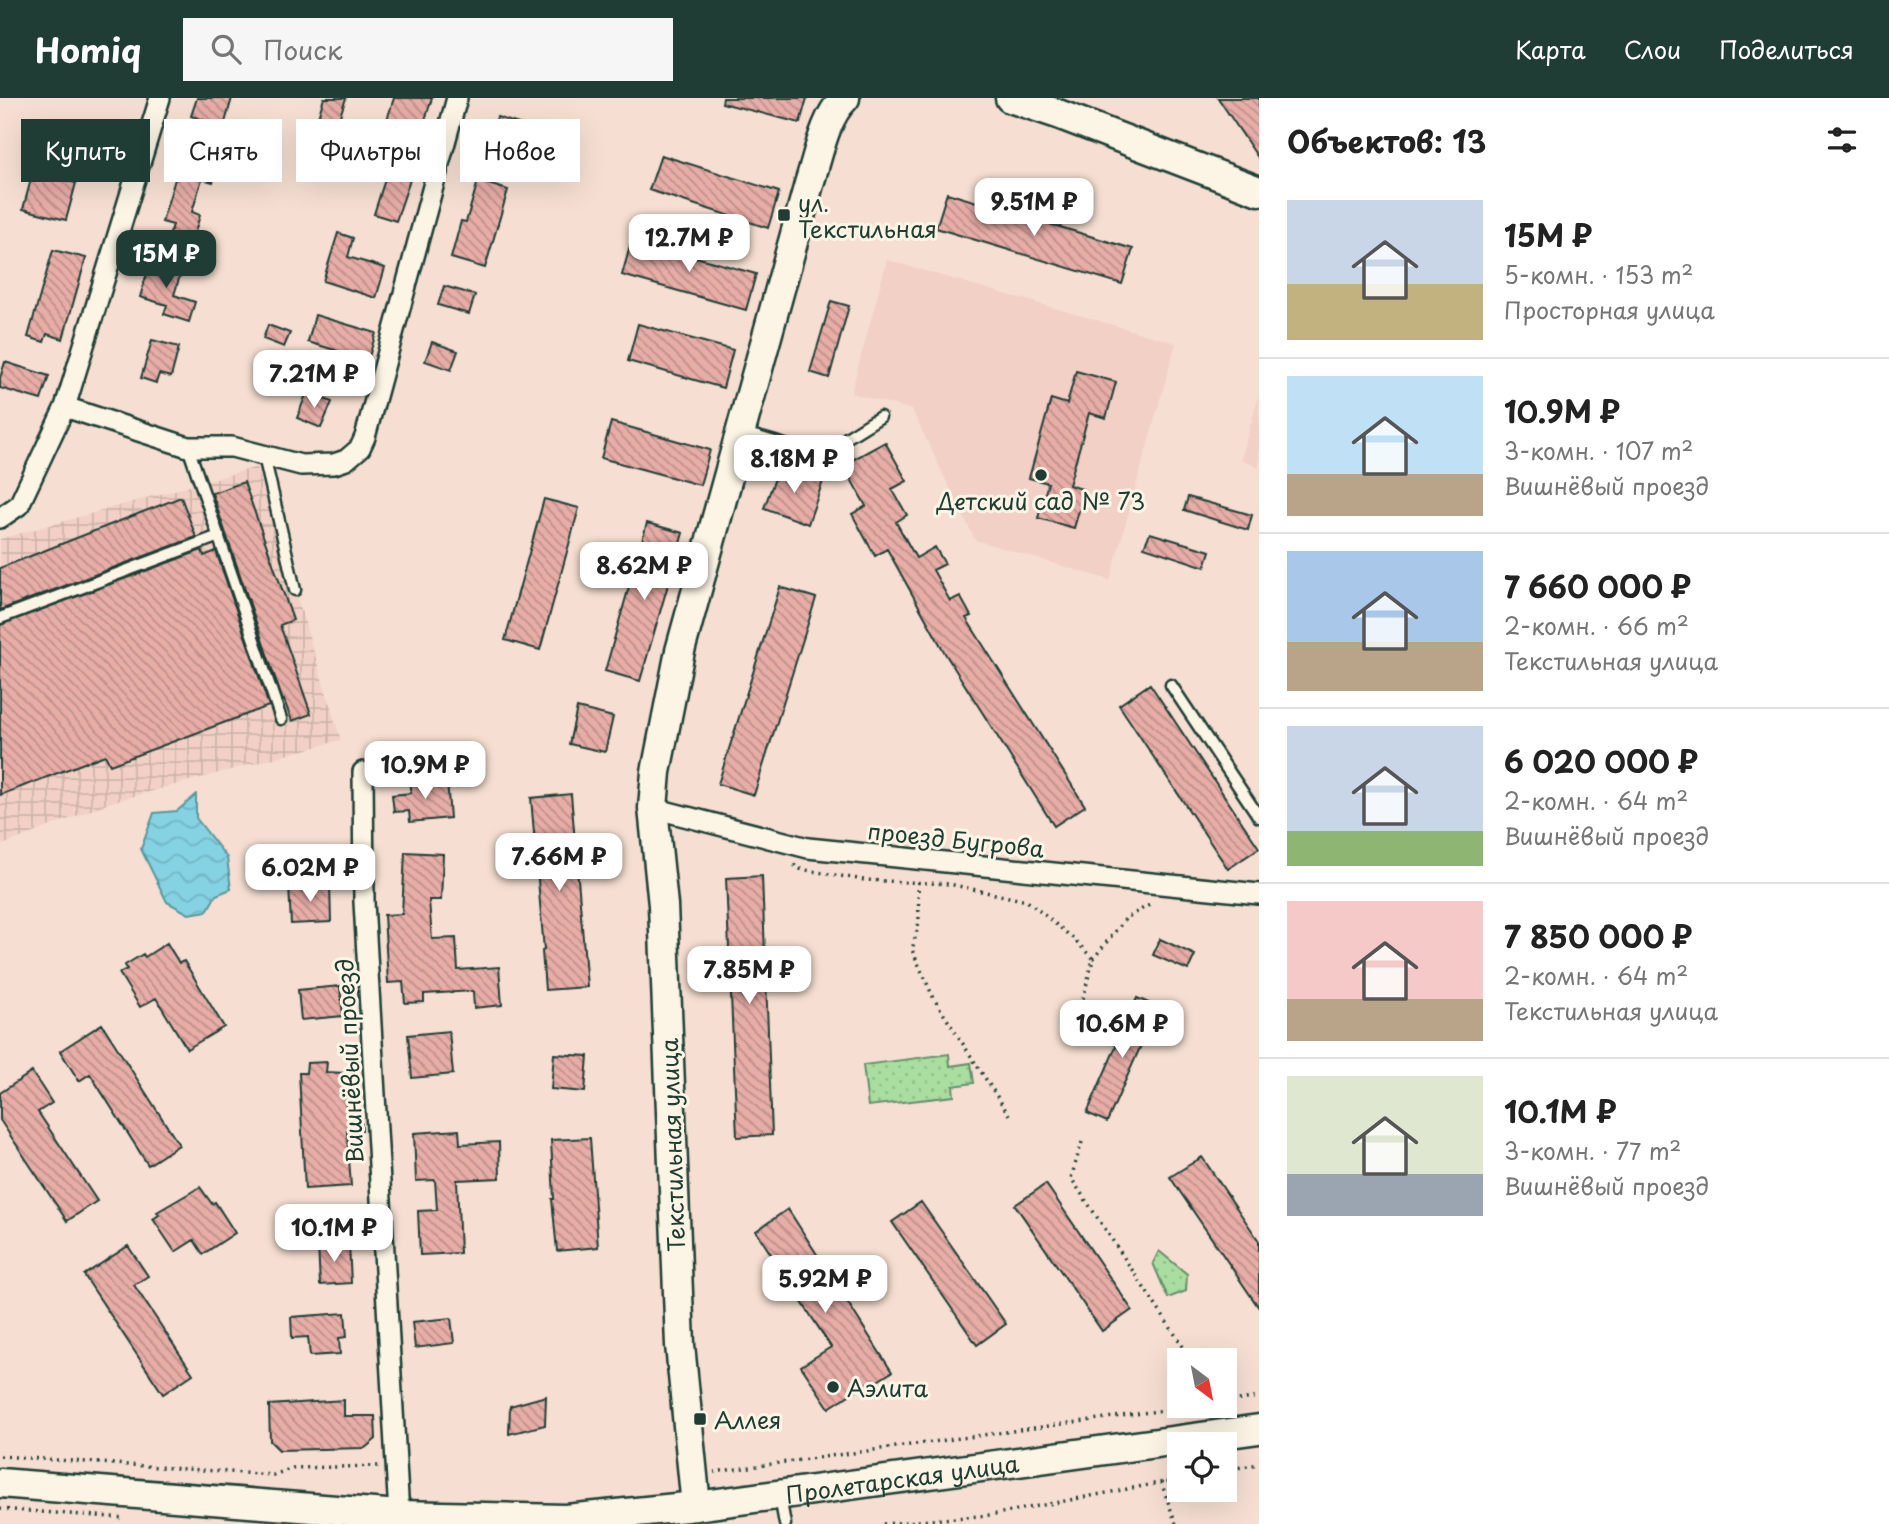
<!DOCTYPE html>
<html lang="ru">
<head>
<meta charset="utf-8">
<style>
	:root { --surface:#fff; --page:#f6f6f6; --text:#222; --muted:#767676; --line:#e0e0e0; --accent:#1f3d34 }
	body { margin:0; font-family:"Playpen Sans",sans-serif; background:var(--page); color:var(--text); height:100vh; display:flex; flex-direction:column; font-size:26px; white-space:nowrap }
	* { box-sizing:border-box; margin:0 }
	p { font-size:23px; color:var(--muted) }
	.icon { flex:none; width:38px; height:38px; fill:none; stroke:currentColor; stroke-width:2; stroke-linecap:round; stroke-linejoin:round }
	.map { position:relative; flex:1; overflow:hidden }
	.side { display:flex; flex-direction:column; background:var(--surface); width:630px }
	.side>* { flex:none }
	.hud { position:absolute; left:21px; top:21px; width:665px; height:63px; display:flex; gap:14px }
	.needle { width:46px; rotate:148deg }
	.fabs { position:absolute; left:1167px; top:1250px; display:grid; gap:14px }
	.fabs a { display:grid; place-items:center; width:70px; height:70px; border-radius:0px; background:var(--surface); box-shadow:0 7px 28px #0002; font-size:35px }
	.price { position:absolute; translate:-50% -60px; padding:0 16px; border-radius:14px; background:#fff; color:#222; font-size:23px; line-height:46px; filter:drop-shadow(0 2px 4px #0008) }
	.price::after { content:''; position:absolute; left:50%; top:42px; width:21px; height:16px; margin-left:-10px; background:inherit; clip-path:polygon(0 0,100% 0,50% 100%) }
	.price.current { background:var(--accent); color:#fff }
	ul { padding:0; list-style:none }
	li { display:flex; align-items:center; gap:21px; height:175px; padding:0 28px }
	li+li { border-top:2px solid var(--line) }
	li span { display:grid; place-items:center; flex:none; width:196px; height:140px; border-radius:0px; color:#555 }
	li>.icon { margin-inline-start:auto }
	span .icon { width:84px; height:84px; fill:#fffc; stroke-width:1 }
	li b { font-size:30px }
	h2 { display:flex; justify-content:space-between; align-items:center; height:84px; padding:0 28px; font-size:30px }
	.tag { padding:0 24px; border-radius:0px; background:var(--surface); box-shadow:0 7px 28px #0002; font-size:24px; line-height:63px }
	.tag.current { background:var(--accent); color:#fff }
	header { display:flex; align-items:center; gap:42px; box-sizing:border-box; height:98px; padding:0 35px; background:var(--accent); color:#fff }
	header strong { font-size:33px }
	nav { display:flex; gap:38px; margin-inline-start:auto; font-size:24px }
	.search { width:490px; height:63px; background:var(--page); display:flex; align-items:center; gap:18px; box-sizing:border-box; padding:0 24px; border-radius:0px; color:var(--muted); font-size:26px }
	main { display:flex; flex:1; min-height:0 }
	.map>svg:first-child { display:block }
	.built { fill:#f2d0c5 }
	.industrial { fill:url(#industrial-grid) }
	.park { fill:url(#park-dots); stroke:#648e6a; stroke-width:2 }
	.water { fill:url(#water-waves); stroke:#5c969c; stroke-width:2 }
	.building { fill:url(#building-back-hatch); stroke:#1f3d34; stroke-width:2 }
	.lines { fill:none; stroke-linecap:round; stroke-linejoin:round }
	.lane-casing { stroke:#1f3d34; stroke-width:15 }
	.street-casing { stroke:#1f3d34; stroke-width:24 }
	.secondary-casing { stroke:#1f3d34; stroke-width:33 }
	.path { stroke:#1f3d34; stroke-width:3.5; stroke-dasharray:2 5; stroke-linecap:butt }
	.lane { stroke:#fcf5e5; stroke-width:10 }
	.street { stroke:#fcf5e5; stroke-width:19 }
	.secondary { stroke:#fcf5e5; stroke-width:28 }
	.poi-dot { fill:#1f3d34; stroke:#fcf5e5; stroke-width:2.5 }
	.labels { text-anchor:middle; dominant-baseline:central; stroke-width:6; stroke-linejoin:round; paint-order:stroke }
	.poi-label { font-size:23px; fill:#1f3d34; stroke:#fcf5e5; text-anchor:start }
	.street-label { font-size:23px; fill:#1f3d34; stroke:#fcf5e5 }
</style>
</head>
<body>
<header>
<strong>Homiq</strong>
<div class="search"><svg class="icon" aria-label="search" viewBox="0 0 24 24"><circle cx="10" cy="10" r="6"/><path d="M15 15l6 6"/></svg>Поиск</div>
<nav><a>Карта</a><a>Слои</a><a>Поделиться</a></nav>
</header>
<main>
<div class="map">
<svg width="1259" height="1426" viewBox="0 0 1259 1426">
	<defs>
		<pattern id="industrial-grid" width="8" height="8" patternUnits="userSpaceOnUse" patternTransform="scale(1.75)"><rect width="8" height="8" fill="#f2d0c5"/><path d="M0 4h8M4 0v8" fill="none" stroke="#cfb4aa"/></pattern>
		<pattern id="park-dots" width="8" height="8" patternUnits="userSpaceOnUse" patternTransform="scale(1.75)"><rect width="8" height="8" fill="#a9dea0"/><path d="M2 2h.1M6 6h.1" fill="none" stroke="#91bf8a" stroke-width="1.8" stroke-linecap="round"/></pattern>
		<pattern id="water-waves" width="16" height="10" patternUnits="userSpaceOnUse" patternTransform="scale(1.75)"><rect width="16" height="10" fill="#84d2e2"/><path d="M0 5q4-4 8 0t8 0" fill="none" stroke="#72b5c2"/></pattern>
		<pattern id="building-back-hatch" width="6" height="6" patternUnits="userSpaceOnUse" patternTransform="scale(1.75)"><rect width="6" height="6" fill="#e8ada7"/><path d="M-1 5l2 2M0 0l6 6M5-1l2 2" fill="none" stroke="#bb8e89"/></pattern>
	</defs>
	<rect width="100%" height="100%" fill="#f6dfd2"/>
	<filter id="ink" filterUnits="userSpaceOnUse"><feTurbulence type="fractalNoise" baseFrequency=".0143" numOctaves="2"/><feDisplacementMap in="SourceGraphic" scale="14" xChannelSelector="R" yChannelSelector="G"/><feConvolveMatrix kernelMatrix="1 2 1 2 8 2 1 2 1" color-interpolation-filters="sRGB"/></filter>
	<g filter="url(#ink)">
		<!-- built -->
		<path class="built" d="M887,162L1176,245L1110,482L975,442L912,312L851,295Z
			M1259,297V370L1241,361Z"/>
		<!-- industrial -->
		<path class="industrial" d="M257,369L341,642L112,704L0,748V441Z"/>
		<!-- park -->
		<path class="park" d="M949,956L950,968L971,965L974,985L953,988L954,998L868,1008L863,967Z
			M1159,1153L1187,1176L1186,1193L1168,1200L1153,1165Z"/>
		<!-- water -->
		<path class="water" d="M196,697V720L227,760L231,791L216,797L207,813L189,816L167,804L141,751L154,715L177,713Z"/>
		<!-- building -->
		<path class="building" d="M197,0H232L224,28L191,18Z
			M324,0H346L330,48L311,42Z
			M394,0H432L415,54L419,55L396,123L374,116L386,78L378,75L394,27L386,25Z
			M723,0H807L800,25L722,5Z
			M1218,0H1259V61Z
			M497,19L534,31L522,67L485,55Z
			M80,40L112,49L107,69L75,59Z
			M185,48L205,54L207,48L223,53L213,84L202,81L192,114L200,117L192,145L169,138L173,127L162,124Z
			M661,57L779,94L768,130L649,92Z
			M33,74L76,85L66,122L23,111Z
			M478,83L508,92L485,170L451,160L461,123L466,124Z
			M947,95L1133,151L1122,186L936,130Z
			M338,135L353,140L348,159L385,170L376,200L323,183Z
			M632,141L756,176L746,212L622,177Z
			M53,152L86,160L63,241L47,236L44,244L28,239Z
			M151,161L182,171L174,197L195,204L189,224L164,216L167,207L140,199Z
			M444,188L475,197L469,216L438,207Z
			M831,203L849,208L829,280L810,274Z
			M315,217L376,235L368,262L308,244Z
			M638,226L733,252L723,290L628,263Z
			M268,227L290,235L284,249L263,241Z
			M152,242L179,249L171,279L159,276L156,285L141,280Z
			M432,244L458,253L451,272L425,263Z
			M5,264L49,278L41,302L0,290V280Z
			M1076,273L1116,284L1106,320L1089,315L1069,387L1085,392L1074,430L1038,420L1048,385L1029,380L1051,301L1067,306Z
			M307,294L332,304L321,330L297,320Z
			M611,324L710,352L700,387L601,360Z
			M885,344L907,383L892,391L907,417L896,424L916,460L935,449L945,466L933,472L950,503L960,498L971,518L966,520L1085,708L1054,728L946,557L887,451L875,458L852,416L866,408L843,367Z
			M780,367L823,383L808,426L764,410Z
			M244,384L293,522L280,527L311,616L292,623L284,602L283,603L212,395Z
			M181,399L196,439L0,512V470Z
			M1188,399L1252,417L1248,432L1184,412Z
			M544,401L579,410L540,552L505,542Z
			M647,425L683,435L640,583L605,573Z
			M1150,435L1210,453L1205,469L1144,449Z
			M202,452L204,458L216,453L269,608L110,667L105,657L0,697V527Z
			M780,489L816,500L754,697L718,686Z
			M1150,586L1259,750L1228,771L1119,607Z
			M577,610L613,619L605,654L569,646Z
			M447,682L450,720L410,724L409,713L394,714L392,697L411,695V685Z
			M571,696L587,889L545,892L542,853L544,852L531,700Z
			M405,754L443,756L441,802H429L432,841L456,840L458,872L499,869L502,907L474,910L473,893L424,896V904L405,905L403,884L388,885L384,817L402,816Z
			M762,778L772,1037L737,1039L726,780Z
			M330,786L331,824L291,826L289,788Z
			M1160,841L1195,857L1188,872L1153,857Z
			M167,845L179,865L184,863L224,929L187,951L156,900L140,909L119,875L127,871L125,867L143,856L145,859Z
			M340,888L343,918L301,922L298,892Z
			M1137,900L1158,909L1107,1024L1087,1015Z
			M102,926L179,1047L148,1067L90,976L79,983L60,953Z
			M449,933L453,976L412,980L408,937Z
			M554,956L588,958L585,994L551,991Z
			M327,964L326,974L344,975L346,1012L360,1011L362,1032L347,1033L351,1088L305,1091L299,975H306L307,965Z
			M32,974L52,1005L38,1014L97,1103L67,1123L0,1022V995Z
			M459,1032L460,1046L499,1044L500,1080L457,1082L460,1155L420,1157L418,1113L437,1112L435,1082L416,1083L414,1035Z
			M590,1040L598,1149L557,1153L552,1101H554L551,1042Z
			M1202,1059L1259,1143V1210L1170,1079Z
			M1046,1086L1132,1212L1102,1233L1015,1107Z
			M200,1089L212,1106L215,1104L235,1135L203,1156L194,1142L175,1154L153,1121L159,1117L157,1114Z
			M921,1104L1006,1226L977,1247L892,1124Z
			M788,1111L892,1274L876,1284L874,1281L829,1310L801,1268L831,1249L756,1133Z
			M349,1145L351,1185L320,1187L318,1147Z
			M128,1148L148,1178L134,1187L193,1276L163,1296L84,1177Z
			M345,1215L347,1239L339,1240L340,1256L310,1258L308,1239L292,1240L291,1219Z
			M451,1220L454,1245L415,1250L412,1224Z
			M546,1298L545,1327L509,1336L510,1308Z
			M344,1302V1318H375L376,1341L365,1350L279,1352L270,1343L269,1307Z"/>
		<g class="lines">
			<defs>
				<path id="lane" d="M744,335L819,357L880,319
					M188,349L281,621
					M264,358L295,492
					M0,520L219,438
					M1171,587L1259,719
					M780,1399L785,1426"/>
				<path id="street" d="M65,309L188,349H232L301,367L334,366L346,362L360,350L365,339L457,0
					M0,420L19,407L65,309L160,0
					M363,674L364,804L399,1417
					M653,710L808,750L1259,796"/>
				<g id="secondary">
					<path d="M1010,0L1058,16L1259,93"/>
					<path id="s1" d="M0,1385L399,1417L566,1421L696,1408L1259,1331"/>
					<path d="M696,1408L680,1247L663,807L653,710L656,674L680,553L809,86C818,59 824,20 845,0"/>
				</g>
			</defs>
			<!-- lane casing -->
			<use href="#lane" class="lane-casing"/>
			<!-- street casing -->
			<use href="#street" class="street-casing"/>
			<!-- secondary casing -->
			<use href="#secondary" class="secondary-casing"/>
			<!-- path -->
			<path class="path" d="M794,767L800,771L864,782L949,786L1027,803L1073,840L1093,861L1083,901L1086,946
				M918,784L919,824L912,852L934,901L1009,1017
				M1093,861L1126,820L1153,805
				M1082,1044L1071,1080L1192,1262
				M1225,1304L1259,1299
				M0,1358L273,1377L293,1370L380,1368
				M1225,1372L1259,1366
				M714,1374L1201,1307
				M1161,1384L1176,1426
				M0,1411L124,1420
				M883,1426L991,1417L1180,1381"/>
			<!-- lane -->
			<use href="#lane" class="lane"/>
			<!-- street -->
			<use href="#street" class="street"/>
			<!-- secondary -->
			<use href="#secondary" class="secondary"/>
		</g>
	</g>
	<!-- markers -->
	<g class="poi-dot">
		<rect x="777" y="110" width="14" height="14" rx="3.5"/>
		<circle cx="1041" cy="377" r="7"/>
		<circle cx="833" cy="1289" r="7"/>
		<rect x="693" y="1314" width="14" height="14" rx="3.5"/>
	</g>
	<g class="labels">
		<!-- poi labels -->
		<g class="poi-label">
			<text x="798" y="104">ул.<tspan x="798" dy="26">Текстильная</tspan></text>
			<text x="1041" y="402" text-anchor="middle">Детский сад № 73</text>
			<text x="847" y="1289">Аэлита</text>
			<text x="714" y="1321">Аллея</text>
		</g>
		<!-- street labels -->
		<g class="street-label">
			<text transform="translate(956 741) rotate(6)">проезд Бугрова</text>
			<text transform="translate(349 963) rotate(-93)">Вишнёвый проезд</text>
			<text transform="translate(672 1047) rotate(-92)">Текстильная улица</text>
			<text stroke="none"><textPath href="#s1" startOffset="906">Пролетарская улица</textPath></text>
		</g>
	</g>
</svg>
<div class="fabs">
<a><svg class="needle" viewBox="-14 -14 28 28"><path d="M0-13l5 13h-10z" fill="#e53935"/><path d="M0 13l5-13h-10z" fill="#767676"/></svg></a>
<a><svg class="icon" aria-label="locate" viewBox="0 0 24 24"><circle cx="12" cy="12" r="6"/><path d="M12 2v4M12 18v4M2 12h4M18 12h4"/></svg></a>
</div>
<b class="price" style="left:1034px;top:140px">9.51M ₽</b>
<b class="price" style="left:689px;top:176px">12.7M ₽</b>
<b class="price current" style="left:166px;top:192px">15M ₽</b>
<b class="price" style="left:314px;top:312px">7.21M ₽</b>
<b class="price" style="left:794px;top:397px">8.18M ₽</b>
<b class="price" style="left:644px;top:504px">8.62M ₽</b>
<b class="price" style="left:425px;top:703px">10.9M ₽</b>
<b class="price" style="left:559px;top:795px">7.66M ₽</b>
<b class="price" style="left:310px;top:806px">6.02M ₽</b>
<b class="price" style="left:749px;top:908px">7.85M ₽</b>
<b class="price" style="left:1122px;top:962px">10.6M ₽</b>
<b class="price" style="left:334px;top:1166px">10.1M ₽</b>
<b class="price" style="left:825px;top:1217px">5.92M ₽</b>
<div class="hud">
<a class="tag current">Купить</a>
<a class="tag">Снять</a>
<a class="tag">Фильтры</a>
<a class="tag">Новое</a>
</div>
</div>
<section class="side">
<h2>Объектов: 13<svg class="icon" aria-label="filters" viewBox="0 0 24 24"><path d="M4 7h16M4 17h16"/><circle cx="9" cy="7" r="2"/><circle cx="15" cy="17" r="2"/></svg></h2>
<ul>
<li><span style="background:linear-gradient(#c9d6e8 60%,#c2b280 0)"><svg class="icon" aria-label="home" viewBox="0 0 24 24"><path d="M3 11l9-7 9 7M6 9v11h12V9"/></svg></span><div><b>15M ₽</b><p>5-комн. · 153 m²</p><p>Просторная улица</p></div></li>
<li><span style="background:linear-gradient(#bfe0f5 70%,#b9a48a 0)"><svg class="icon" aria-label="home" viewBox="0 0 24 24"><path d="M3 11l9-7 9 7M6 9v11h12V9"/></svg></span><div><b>10.9M ₽</b><p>3-комн. · 107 m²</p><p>Вишнёвый проезд</p></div></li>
<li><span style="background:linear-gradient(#a9c7e8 65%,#b9a48a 0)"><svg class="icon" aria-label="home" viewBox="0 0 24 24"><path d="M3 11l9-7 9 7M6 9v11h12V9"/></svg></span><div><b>7 660 000 ₽</b><p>2-комн. · 66 m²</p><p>Текстильная улица</p></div></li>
<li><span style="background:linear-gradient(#c9d6e8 75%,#8fb573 0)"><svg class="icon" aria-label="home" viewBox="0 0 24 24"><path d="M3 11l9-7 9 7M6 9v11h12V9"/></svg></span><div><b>6 020 000 ₽</b><p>2-комн. · 64 m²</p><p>Вишнёвый проезд</p></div></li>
<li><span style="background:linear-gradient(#f6c9c9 70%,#b9a48a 0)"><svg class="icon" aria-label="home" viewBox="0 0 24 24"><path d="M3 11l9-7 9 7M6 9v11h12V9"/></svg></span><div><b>7 850 000 ₽</b><p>2-комн. · 64 m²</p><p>Текстильная улица</p></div></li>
<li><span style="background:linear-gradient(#dfe7d0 70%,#9aa5b1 0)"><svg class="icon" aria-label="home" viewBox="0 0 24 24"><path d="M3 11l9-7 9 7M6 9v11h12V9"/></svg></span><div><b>10.1M ₽</b><p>3-комн. · 77 m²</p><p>Вишнёвый проезд</p></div></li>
</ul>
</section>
</main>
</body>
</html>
